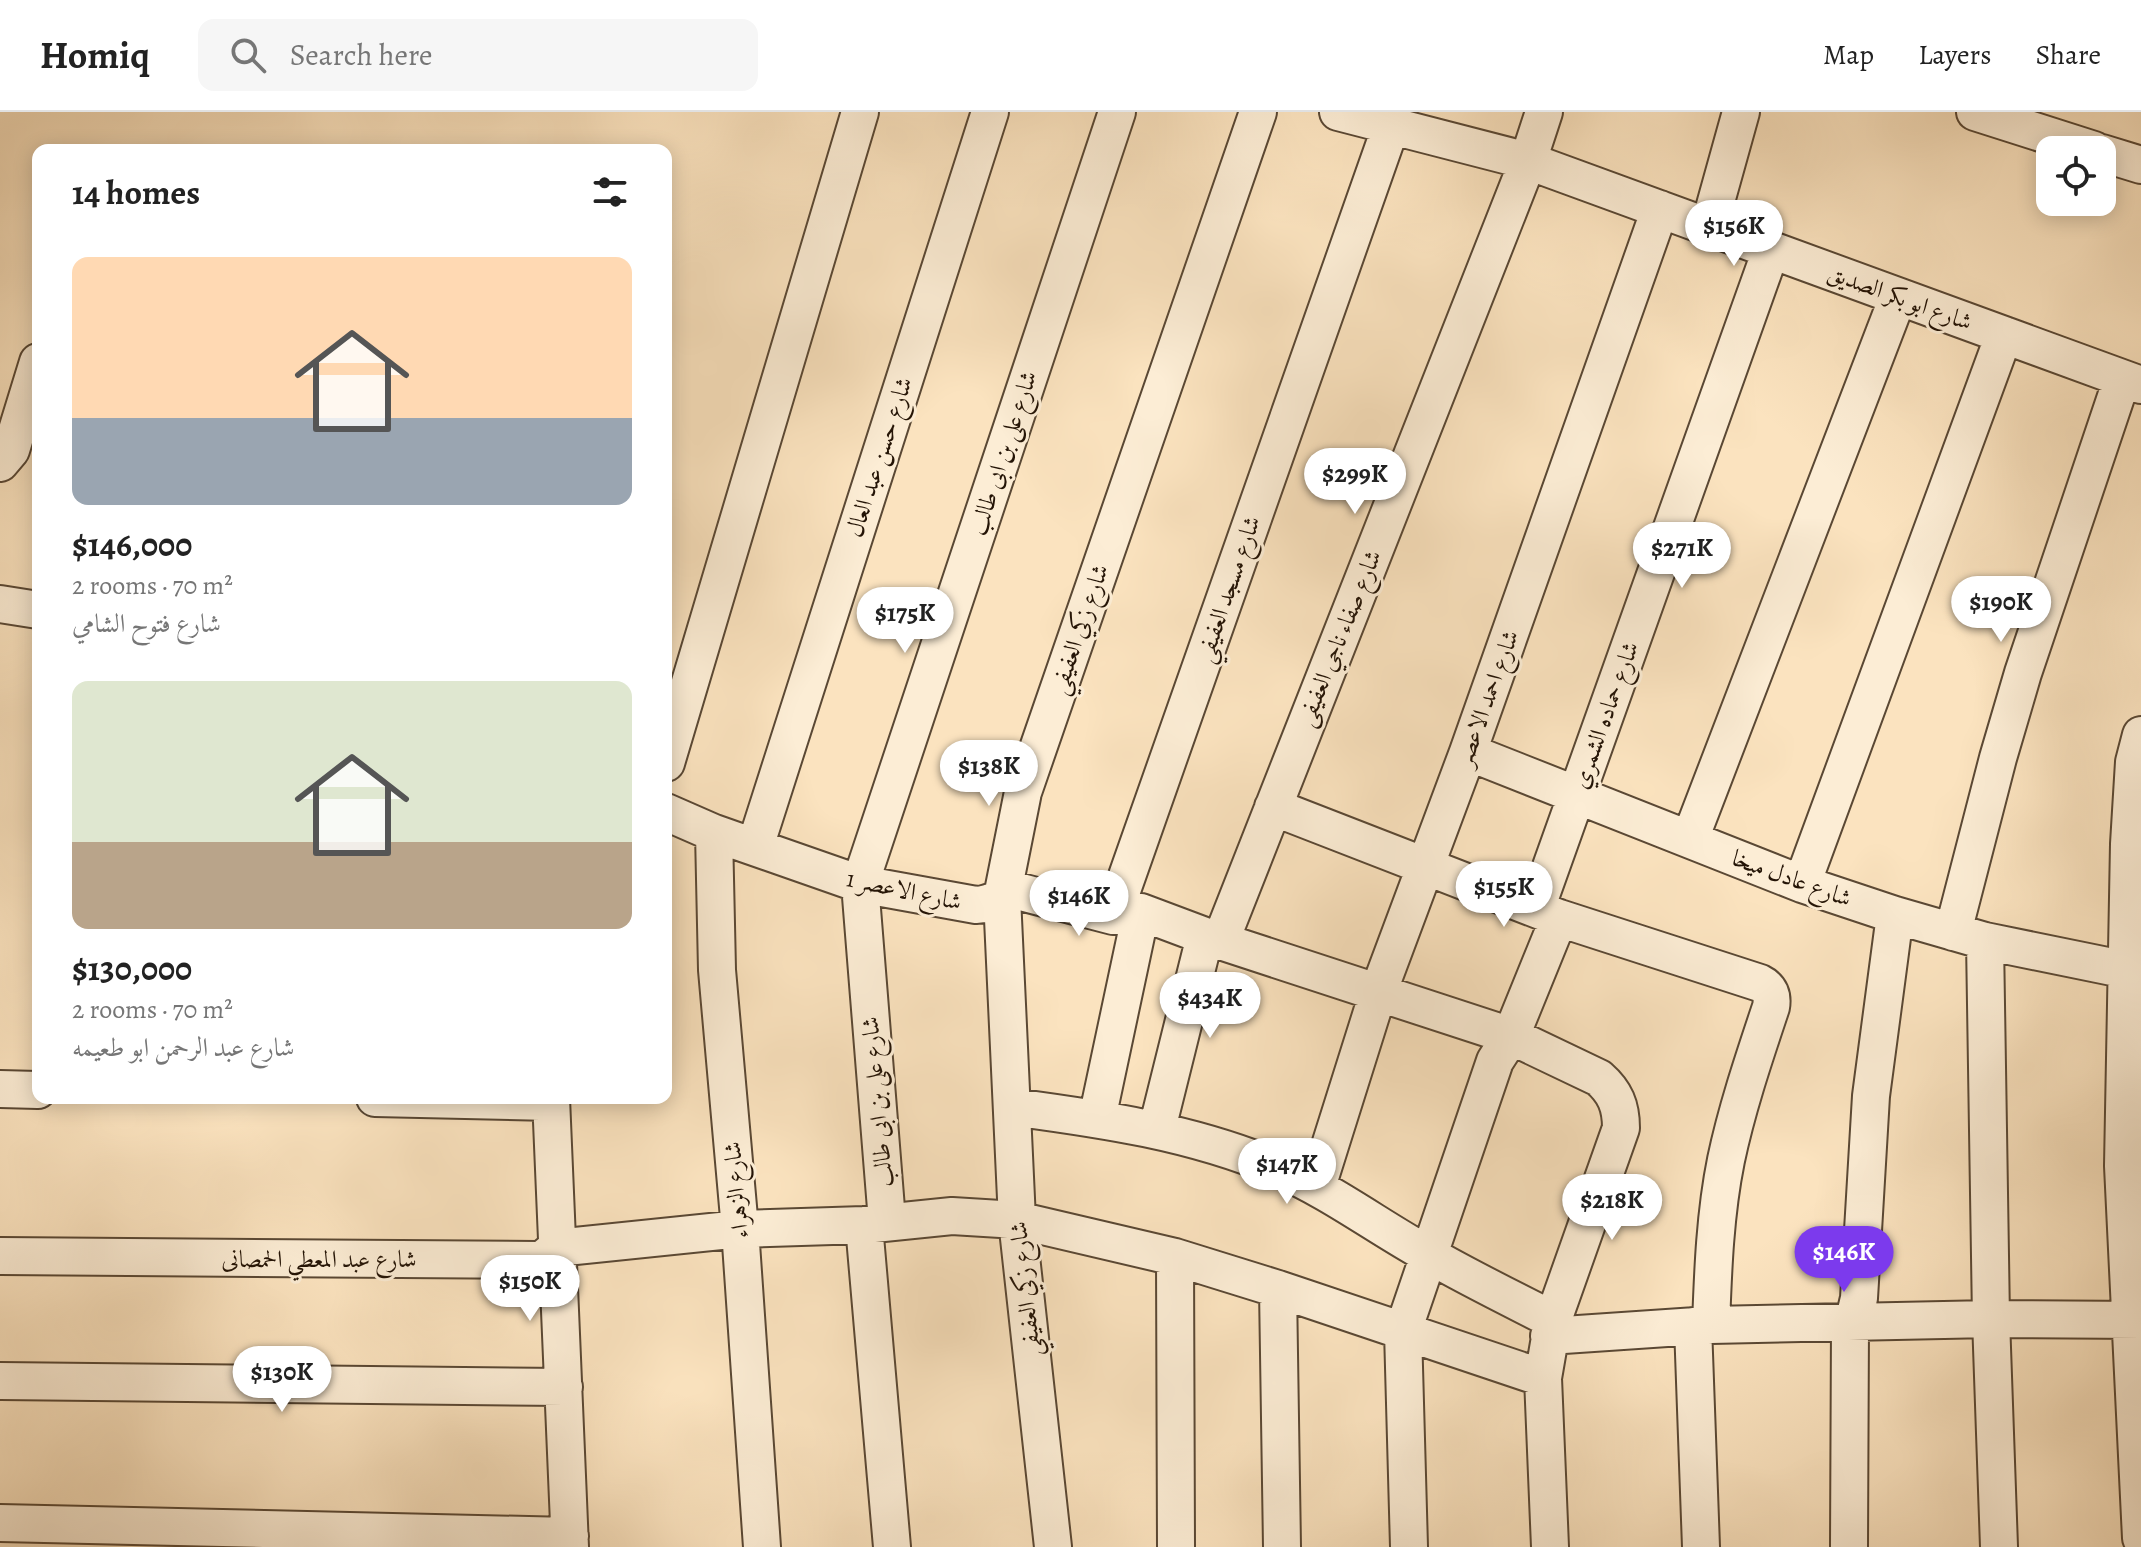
<!DOCTYPE html>
<html lang="en">
<head>
<meta charset="utf-8">
<style>
	:root { --surface:#fff; --page:#f6f6f6; --text:#222; --muted:#767676; --line:#e0e0e0; --accent:#7c3aed }
	body { margin:0; font-family:Alegreya,Amiri,serif; background:var(--page); color:var(--text); height:100vh; display:flex; flex-direction:column; font-size:30px; white-space:nowrap }
	* { box-sizing:border-box; margin:0 }
	p { font-size:26px; color:var(--muted) }
	.icon { flex:none; width:44px; height:44px; fill:none; stroke:currentColor; stroke-width:2; stroke-linecap:round; stroke-linejoin:round }
	.map { position:relative; flex:1; overflow:hidden }
	.sheet { position:absolute; left:32px; top:32px; width:640px; height:960px; display:flex; flex-direction:column; background:var(--surface); border-radius:16px; box-shadow:0 4px 20px #0003 }
	.sheet>* { flex:none }
	.tools { position:absolute; left:2036px; top:24px; display:grid; gap:16px }
	.tools a { display:grid; place-items:center; width:80px; height:80px; border-radius:16px; background:var(--surface); box-shadow:0 4px 20px #0003; font-size:40px }
	.price { position:absolute; translate:-50% -68px; padding:0 18px; border-radius:28px; background:#fff; color:#222; font-size:26px; line-height:52px; filter:drop-shadow(0 2px 4px #0008) }
	.price::after { content:''; position:absolute; left:50%; top:48px; width:24px; height:18px; margin-left:-12px; background:inherit; clip-path:polygon(0 0,100% 0,50% 100%) }
	.price.selected { background:var(--accent); color:#fff }
	ul { padding:0; list-style:none }
	li { display:grid; align-content:center; gap:16px; height:424px; padding:0 40px }
	li span { display:grid; place-items:center; height:248px; border-radius:16px; color:#555 }
	li>.icon { margin-inline-start:auto }
	span .icon { width:144px; height:144px; fill:#fffc; stroke-width:1 }
	li b { font-size:34px }
	h2 { display:flex; justify-content:space-between; align-items:center; height:96px; padding:0 40px; font-size:34px }
	header { display:flex; align-items:center; gap:48px; box-sizing:border-box; height:112px; padding:0 40px; background:var(--surface); border-bottom:2px solid var(--line) }
	header strong { font-size:38px }
	nav { display:flex; gap:44px; margin-inline-start:auto; font-size:28px }
	.search { width:560px; height:72px; background:var(--page); display:flex; align-items:center; gap:20px; box-sizing:border-box; padding:0 28px; border-radius:16px; color:var(--muted); font-size:30px }
	.map>svg:first-child { display:block }
	.lines { fill:none; stroke-linecap:round; stroke-linejoin:round }
	.street-casing { stroke:#5a4834; stroke-width:40 }
	.street { stroke:#fcedd5; stroke-width:36 }
	.labels { text-anchor:middle; dominant-baseline:central; stroke-width:6; stroke-linejoin:round; paint-order:stroke }
	.street-label { font-size:24px; fill:#241406; stroke:#fcedd5 }
</style>
</head>
<body>
<header>
<strong>Homiq</strong>
<div class="search"><svg class="icon" aria-label="search" viewBox="0 0 24 24"><circle cx="10" cy="10" r="6"/><path d="M15 15l6 6"/></svg>Search here</div>
<nav><a>Map</a><a>Layers</a><a>Share</a></nav>
</header>
<div class="map">
<svg width="2141" height="1435" viewBox="0 0 2141 1435">
	<rect width="100%" height="100%" fill="#fbe3bf"/>
	<filter id="stains"><feTurbulence type="fractalNoise" baseFrequency=".0025" numOctaves="4"/><feColorMatrix values="0 0 0 0 .2 0 0 0 0 .09 0 0 0 0 .02 0 0 0 .5 -.17"/></filter>
	<radialGradient id="worn" r=".72"><stop offset=".6" stop-color="#630" stop-opacity="0"/><stop offset="1" stop-color="#630" stop-opacity=".3"/></radialGradient>
	<g class="lines">
		<defs>
			<path id="street" d="M1338,0L1528,49L2141,273
				M1975,0L2094,38
				M2102,41L2141,53
				M1709,115L1741,0
				M0,351L11,338L38,250
				M0,492L38,498
				M2141,623L2134,650L2129,732L2123,1054L2141,1426
				M1468,640L1802,772L1895,803L1985,829L2127,858
				M666,651L860,0
				M1273,695L1559,806L1760,871C1770,876 1773,884 1771,895C1754,946 1737,996 1726,1048C1715,1102 1713,1158 1711,1213
				M666,700L714,721L860,772L976,793C995,792 1001,783 1017,779L1113,804H1122L1141,800L1205,824L1511,924L1599,966C1615,980 1621,994 1621,1016L1553,1208L1543,1266L1550,1435
				M714,721L717,858L740,1117L762,1435
				M1690,727L1898,185
				M755,735L990,0
				M1802,772L2004,223
				M1536,797L1771,138
				M1113,804L1391,14
				M1953,820L1998,646L2023,561L2122,267
				M1221,828L1528,49L1544,0
				M1985,829L1991,1207L1999,1435
				M0,977L38,978
				M375,986L551,990
				M551,986L570,1435
				M1012,995C1102,1007 1192,1020 1277,1056C1331,1079 1378,1115 1429,1143C1469,1166 1512,1187 1553,1208
				M1097,1007L1141,800
				M1157,1017L1205,824
				M1317,1075L1378,881L1468,640L1660,97
				M887,1109L860,772L1117,0
				M864,1113L892,1435
				M0,1144L537,1148L544,1146L556,1136L740,1117L864,1113L952,1104L1017,1108L1175,1145L1278,1177L1543,1266
				M1175,1145L1176,1435
				M1278,1177L1282,1435
				M1693,1214L1701,1435
				M1549,1224L1711,1213L1991,1207L2141,1208
				M0,1269L564,1275
				M0,1411L570,1424
				M1053,1435L1017,1108L1002,785L1023,680L1258,0
				M1409,1435L1403,1219L1495,949L1511,924L1559,806
				M1849,1435L1850,1212L1855,1203L1859,1186L1871,984L1895,803"/>
		</defs>
		<!-- street casing -->
		<use href="#street" class="street-casing"/>
		<!-- street -->
		<use href="#street" class="street"/>
	</g>
	<g class="labels">
		<!-- street labels -->
		<g class="street-label">
			<text transform="translate(1900 185) rotate(20)">شارع ابو بكر الصديق</text>
			<text transform="translate(1003 341) rotate(-72)">شارع على بن ابى طالب</text>
			<text transform="translate(879 345) rotate(-72)">شارع حسن عبد العال</text>
			<text transform="translate(1228 477) rotate(-71)">شارع مسجد العفيفي</text>
			<text transform="translate(1079 517) rotate(-71)">شارع زكي العفيفي</text>
			<text transform="translate(1339 526) rotate(-68)">شارع صفاء ناجي العفيفى</text>
			<text transform="translate(1487 586) rotate(-70)">شارع احمد الاعصر</text>
			<text transform="translate(1605 603) rotate(-70)">شارع حماده الشمري</text>
			<text transform="translate(1792 766) rotate(20)">شارع عادل ميخا</text>
			<text transform="translate(904 778) rotate(12)">شارع الاعصر 1</text>
			<text transform="translate(877 990) rotate(-95)">شارع على بن ابى طالب</text>
			<text transform="translate(736 1078) rotate(-95)">شارع الزهراء</text>
			<text x="319" y="1147">شارع عبد المعطي الحمصانى</text>
			<text transform="translate(1025 1177) rotate(-96)">شارع زكي العفيفي</text>
		</g>
	</g>
	<rect width="100%" height="100%" filter="url(#stains)"/>
	<rect width="100%" height="100%" fill="url(#worn)"/>
</svg>
<div class="tools">
<a><svg class="icon" aria-label="locate" viewBox="0 0 24 24"><circle cx="12" cy="12" r="6"/><path d="M12 2v4M12 18v4M2 12h4M18 12h4"/></svg></a>
</div>
<b class="price" style="left:1734px;top:156px">$156K</b>
<b class="price" style="left:1355px;top:404px">$299K</b>
<b class="price" style="left:1682px;top:478px">$271K</b>
<b class="price" style="left:2001px;top:532px">$190K</b>
<b class="price" style="left:905px;top:543px">$175K</b>
<b class="price" style="left:989px;top:696px">$138K</b>
<b class="price" style="left:1504px;top:817px">$155K</b>
<b class="price" style="left:1079px;top:826px">$146K</b>
<b class="price" style="left:1210px;top:928px">$434K</b>
<b class="price" style="left:1287px;top:1094px">$147K</b>
<b class="price" style="left:1612px;top:1130px">$218K</b>
<b class="price selected" style="left:1844px;top:1182px">$146K</b>
<b class="price" style="left:530px;top:1211px">$150K</b>
<b class="price" style="left:282px;top:1302px">$130K</b>
<section class="sheet">
<h2>14 homes<svg class="icon" aria-label="filters" viewBox="0 0 24 24"><path d="M4 7h16M4 17h16"/><circle cx="9" cy="7" r="2"/><circle cx="15" cy="17" r="2"/></svg></h2>
<ul>
<li><span style="background:linear-gradient(#ffd9b3 65%,#9aa5b1 0)"><svg class="icon" aria-label="home" viewBox="0 0 24 24"><path d="M3 11l9-7 9 7M6 9v11h12V9"/></svg></span><div><b>$146,000</b><p>2 rooms · 70 m²</p><p>شارع فتوح الشامي</p></div></li>
<li><span style="background:linear-gradient(#dfe7d0 65%,#b9a48a 0)"><svg class="icon" aria-label="home" viewBox="0 0 24 24"><path d="M3 11l9-7 9 7M6 9v11h12V9"/></svg></span><div><b>$130,000</b><p>2 rooms · 70 m²</p><p>شارع عبد الرحمن ابو طعيمه</p></div></li>
</ul>
</section>
</div>
</body>
</html>
